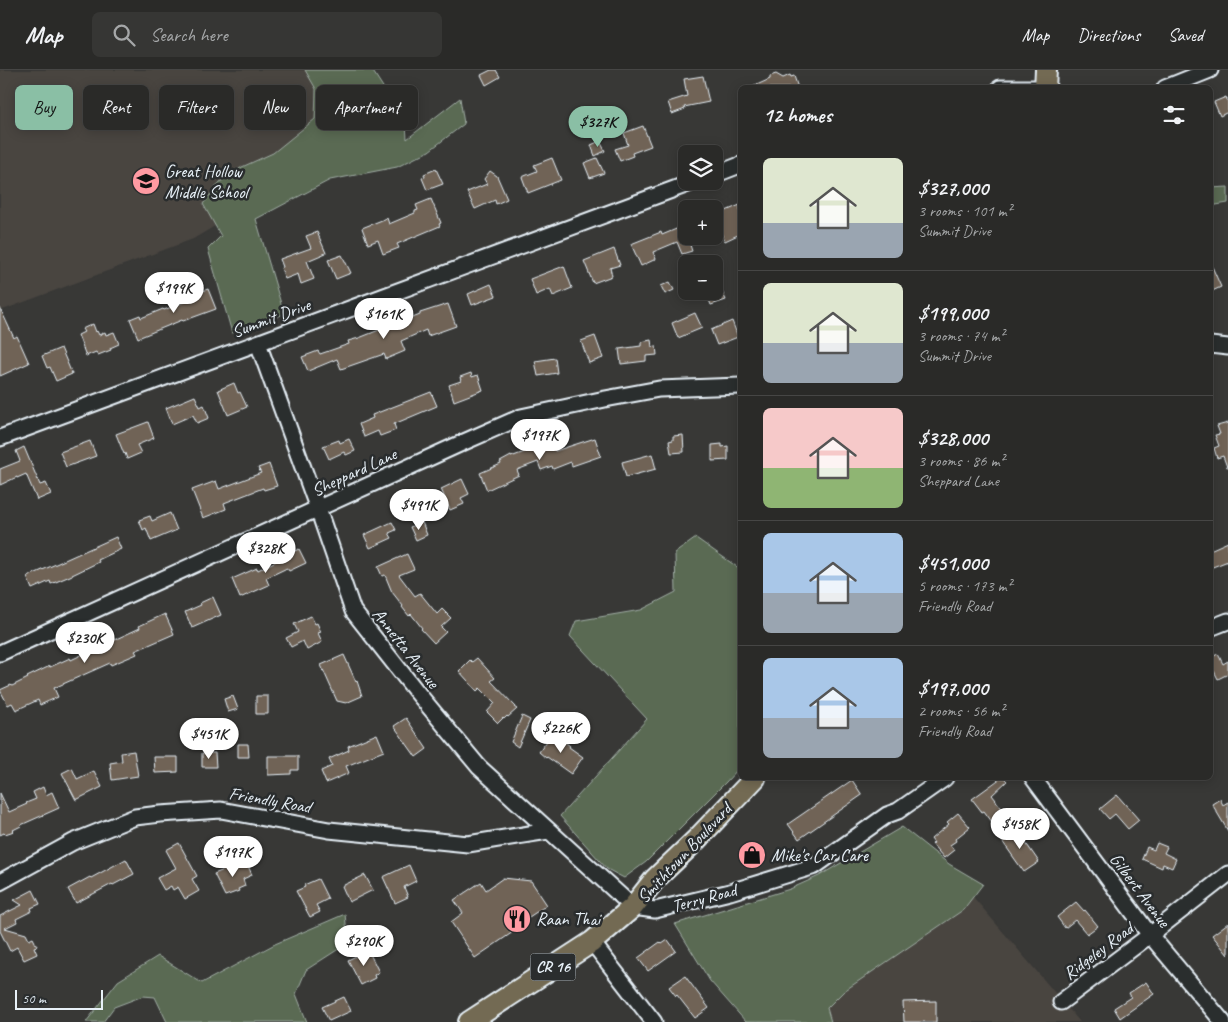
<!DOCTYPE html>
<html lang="en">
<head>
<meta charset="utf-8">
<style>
	:root { --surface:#2a2a28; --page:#363634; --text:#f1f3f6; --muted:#a5a7a8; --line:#464645; --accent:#8abfa5 }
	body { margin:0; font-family:Caveat,sans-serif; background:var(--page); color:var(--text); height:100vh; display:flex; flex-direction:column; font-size:19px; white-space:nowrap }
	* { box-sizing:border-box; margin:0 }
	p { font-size:16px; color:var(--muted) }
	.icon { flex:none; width:28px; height:28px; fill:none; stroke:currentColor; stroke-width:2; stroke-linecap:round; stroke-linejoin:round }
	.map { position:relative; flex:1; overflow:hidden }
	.drawer { position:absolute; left:738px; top:15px; width:475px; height:695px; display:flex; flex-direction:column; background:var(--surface); border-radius:8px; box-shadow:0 2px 12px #0003,0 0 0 1px var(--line) }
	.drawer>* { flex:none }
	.hud { position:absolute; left:15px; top:15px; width:475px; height:45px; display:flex; gap:10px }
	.controls { position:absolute; left:678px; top:75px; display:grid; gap:10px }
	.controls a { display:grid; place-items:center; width:45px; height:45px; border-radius:8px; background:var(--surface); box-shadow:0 2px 12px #0003,0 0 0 1px var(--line); font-size:25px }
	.scale { position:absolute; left:15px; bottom:12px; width:88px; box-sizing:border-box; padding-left:5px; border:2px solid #e8f1f8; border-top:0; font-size:14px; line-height:18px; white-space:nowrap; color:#e8f1f8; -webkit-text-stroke:4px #2a2d2e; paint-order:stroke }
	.price { position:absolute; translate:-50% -42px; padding:0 11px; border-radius:18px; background:#fff; color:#222; font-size:16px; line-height:32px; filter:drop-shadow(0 1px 2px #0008) }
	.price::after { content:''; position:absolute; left:50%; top:30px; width:15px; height:11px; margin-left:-8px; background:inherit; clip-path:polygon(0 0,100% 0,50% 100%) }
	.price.active { background:var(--accent); color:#111 }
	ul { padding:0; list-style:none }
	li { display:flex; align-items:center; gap:15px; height:125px; padding:0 25px }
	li+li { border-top:1px solid var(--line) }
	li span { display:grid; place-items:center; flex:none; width:140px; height:100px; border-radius:8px; color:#555 }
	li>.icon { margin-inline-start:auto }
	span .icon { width:60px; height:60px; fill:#fffc; stroke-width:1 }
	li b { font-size:21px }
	h2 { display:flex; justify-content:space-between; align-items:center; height:60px; padding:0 25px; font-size:21px }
	.tag { padding:0 18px; border-radius:8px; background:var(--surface); box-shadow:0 2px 12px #0003,0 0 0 1px var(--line); font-size:18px; line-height:45px }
	.tag.active { background:var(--accent); color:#111 }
	header { display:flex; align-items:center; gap:30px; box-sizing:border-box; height:70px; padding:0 25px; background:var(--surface); border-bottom:1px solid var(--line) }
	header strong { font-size:24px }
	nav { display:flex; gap:28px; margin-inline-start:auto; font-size:18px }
	.search { width:350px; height:45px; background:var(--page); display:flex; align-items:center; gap:12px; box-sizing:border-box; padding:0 18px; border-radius:8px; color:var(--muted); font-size:19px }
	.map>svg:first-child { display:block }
	.built { fill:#494540 }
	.green { fill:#5a6a53; stroke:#a1aea6 }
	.building { fill:#706356; stroke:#e8f1f8 }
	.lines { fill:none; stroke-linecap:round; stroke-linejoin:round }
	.minor-casing { stroke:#e8f1f8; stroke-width:19 }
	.major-casing { stroke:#e8f1f8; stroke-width:24 }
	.minor { stroke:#2a2d2e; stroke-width:15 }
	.major { stroke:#736b52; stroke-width:20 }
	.labels { text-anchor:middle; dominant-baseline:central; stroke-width:5; stroke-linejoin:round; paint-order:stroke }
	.shield { fill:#2a2d2e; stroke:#afb6bb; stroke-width:1 }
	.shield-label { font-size:16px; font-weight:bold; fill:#e8f1f8 }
	.poi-label { font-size:18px; fill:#e8f1f8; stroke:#2a2d2e; text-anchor:start }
	.street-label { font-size:18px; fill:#e8f1f8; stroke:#2a2d2e }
</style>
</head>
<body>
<header>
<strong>Map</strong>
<div class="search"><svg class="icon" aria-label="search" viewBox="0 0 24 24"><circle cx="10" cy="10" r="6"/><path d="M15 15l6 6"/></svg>Search here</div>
<nav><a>Map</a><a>Directions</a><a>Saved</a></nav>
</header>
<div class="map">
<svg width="1228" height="952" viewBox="0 0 1228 952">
	<rect width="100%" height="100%" fill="#383836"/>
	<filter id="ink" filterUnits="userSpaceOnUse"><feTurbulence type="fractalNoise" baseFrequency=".02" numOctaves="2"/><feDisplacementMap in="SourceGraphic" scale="10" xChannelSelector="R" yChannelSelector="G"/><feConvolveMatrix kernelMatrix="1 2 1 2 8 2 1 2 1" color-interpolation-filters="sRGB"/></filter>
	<g filter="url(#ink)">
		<!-- built -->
		<path class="built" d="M0,0H357L389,53L193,169L0,241Z
			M968,821L1080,952H766Z"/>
		<!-- green -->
		<path class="green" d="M305,0H372L406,53L407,69L460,28L464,54L429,81L397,97L330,110L256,149L284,244L232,263L208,179L221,166L203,134L220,112L242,97L273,83L315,49L316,19Z
			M1228,117V133L1216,135L1210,138V118Z
			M696,468L740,499V697L726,712L646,792L624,808L607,799L560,746L647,649L570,566L576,551L641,540L676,522L675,483Z
			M902,757L949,794L983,814L963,840L844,921L827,938L831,952H746L710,911L675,854L790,819L819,806Z
			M345,844L348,873L306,900L296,924L307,952H167L155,927L143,926L114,937L103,952H86L118,911L158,886L202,913L275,874Z"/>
		<!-- building -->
		<path class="building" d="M491,0H496L500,7L486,15L481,5Z
			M776,4L783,8L790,5L791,7L794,6L798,18H750L770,9V6Z
			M703,6L709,32L684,37L685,39L672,44L668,32L687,26L684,9Z
			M1226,27L1228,32V42L1220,46L1214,32Z
			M643,56L651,76L632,83L633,86L620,91L615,79L628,75L624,63Z
			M600,71L605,81L595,86L591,75Z
			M552,88L561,110L528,123L522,107L537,101L534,95Z
			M597,88L604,103L590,108L584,93Z
			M436,99L443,114L427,120L422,108L425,107L424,104Z
			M490,101L497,106L507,129L496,134L495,130L475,139L467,122L487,114L484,109Z
			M431,129L441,153L439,154L440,156L397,174L399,178L383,184L378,170L368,174L362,158L387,148L389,154L415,143V141L418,140L416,135Z
			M740,135V164L725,171L721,163L714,166V146Z
			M686,155V166L711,167L690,175L692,181L682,184L677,172L653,182L656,189L641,196L631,174L661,162L662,165Z
			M317,162L326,183L307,191L314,209L301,214L298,204L285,209L281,198L283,197L280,189L311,178L306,166Z
			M614,179L620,195L610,198L612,206L593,213L584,191Z
			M342,185L351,203L336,209L328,190Z
			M1210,192L1221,217L1210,222Z
			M564,196L572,218L553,226L550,219L536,225L530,209Z
			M670,212L674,220L665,224L661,216Z
			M491,214L496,226L472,235L468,224Z
			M720,217L726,230L711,235L706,222L714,221V219Z
			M208,219L216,239L183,251L182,250L138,268L130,249L140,245L141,248L163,239L164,240L199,226L198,223Z
			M448,234L456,256L428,266L426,260L401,271L405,281L386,289L384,284L341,299L337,289L308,301L302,287L318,281L320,284L349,274L348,271L359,268L394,254L395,255L420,245V243Z
			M0,238L14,268L17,266L29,293L0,306Z
			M695,243L702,258L678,268L672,253Z
			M732,251L738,267L717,275L711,260Z
			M93,254L96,262L97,261L99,265L105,262L106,265L114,262L119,274L110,278L111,280L98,285L96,282L86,286L78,265L84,262L82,259Z
			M595,266L603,288L589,293L581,271Z
			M651,270L652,277L656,276L657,285L646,286V291L621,294L619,279L641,276V272Z
			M61,278L72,304L56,311L50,297L47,298L42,286Z
			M555,288L557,303L538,306L535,291Z
			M471,303L472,307L478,305L483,320L454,331L449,315L461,311L460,307Z
			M234,313L238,323L240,322L247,337L228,345L218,320Z
			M431,322L437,336L394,354L396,360L380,366L378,361L364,367L359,354L373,348L372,345Z
			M195,326L200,337L204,335L209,348L197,353L193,345L172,354L166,338Z
			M148,352L154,368L137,375L141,383L127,389L125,383L124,384L116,364Z
			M1228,353V397H1227L1223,386L1217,388L1214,378L1219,376L1215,365L1220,364L1217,356Z
			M683,365L684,382L671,383L669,371L673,370V366Z
			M595,368L601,386L572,396L571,392L553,399L552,396L541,400L538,392L517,400L519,405L487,420L480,403L501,394L500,392L511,386V387L543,375L545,380L553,377L555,381Z
			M349,369L355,381L346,385L344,382L329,389L323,376L339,370L340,373Z
			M90,371L96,386L66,397L60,382Z
			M722,374V377L728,376V390L712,391V375Z
			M24,377L40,415L46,413L51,424L37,430L26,404L17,408V407L0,415V399L20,391L16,381Z
			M652,384L656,399L626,407L622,392Z
			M269,394L277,416L264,420L263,418L224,433L226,439L203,448L192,420L216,411L219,419L261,403L258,398Z
			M462,409L469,424L461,428L464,434L450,440L441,419Z
			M170,443L177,460L151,471L146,458L143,460L139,450L150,446L152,451Z
			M392,452L396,460L389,463L392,468L370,478L364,465Z
			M422,452L427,465L416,470L410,457Z
			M116,467L121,479L98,490L99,492L70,506L51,514L50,511L32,519L27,507Z
			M1228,472V491L1210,498V480Z
			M299,479L306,493L289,501L287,498L266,508L269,515L240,528L232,509L257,498L258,500L276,491L275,490Z
			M407,484L414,499L399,505L415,526L420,523L437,544L442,539L451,548L441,557L446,562L434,573L421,559L422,558L411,544L409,546L402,537L403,536L392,522L385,505L382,506L378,497Z
			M213,527L221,545L192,558L185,542L201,535L200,533Z
			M165,544L174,564L135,581L137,584L111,595L110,593L54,618L58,627L40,635L38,630L16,640L12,633L8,635L0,620L11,615L12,616L28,608L27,607L50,596V597L70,588L71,590L102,575V574L114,569V570L140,558L139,556Z
			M311,546L315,554L317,553L321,562L318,563L322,572L307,580L303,571L291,577L286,568L298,562L294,554Z
			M1218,584L1223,594L1228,591V604L1218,609L1214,601L1210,603V588Z
			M344,585L356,612L357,611L362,626L346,633L337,631L321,595Z
			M477,588L495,608L491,611L515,636L514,637L517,639L508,647L507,646L504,649L503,648L498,653L487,642L495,633L480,618L477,621L459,601L470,590L472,592Z
			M233,626L238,639L228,642L224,629Z
			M256,626H268V644H256Z
			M522,646L530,650L518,677L511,672Z
			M406,648L427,679L416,687L394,656Z
			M377,664L384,681L346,696L349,703L326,713L321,701L332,696L329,689L349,680L348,676Z
			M550,667L557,672L560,668L570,676L569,677L583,687L571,704L547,687L546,688L539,682Z
			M238,674H248L249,687H238Z
			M134,681L138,706L112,710L110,693L122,691L121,683Z
			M202,683H215L216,697H202Z
			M268,686H298V700H291V704L268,705Z
			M154,687H178V702L155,703Z
			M72,698L77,709L94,701L102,717L76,730L62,703Z
			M1001,708H1004L1007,711L992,725L996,730V731L1007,745L995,756L984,741L982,742L972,729Z
			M852,710L862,725L799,769L788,754Z
			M43,717L46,725L52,722L59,738L21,755V756L13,760L14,761L5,764L4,763L0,765V723L9,742L27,734L26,733L36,729L33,722Z
			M1117,725L1139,750L1128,759L1115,744L1109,749L1100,739Z
			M1220,729L1223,735L1228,732V761L1212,734Z
			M958,743L970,757L955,769L956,771L950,775L954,780L944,788L932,774L934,773L931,769L949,754L947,752Z
			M1020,757L1027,767L1023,769L1039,792L1024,802L1002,771Z
			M179,773L197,806L192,809L199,821L185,829L178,817L173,820L171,816L164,820L157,808L176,798L166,780Z
			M1157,773L1167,777L1164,783L1176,789L1172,798L1163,794L1162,798L1142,789L1147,777L1154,780Z
			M126,789L134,804L113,815L112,814L76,833L68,819L90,807L91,808Z
			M246,791L252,805L243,809L245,816L238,819L239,821L225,826L214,804Z
			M409,795L416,811L404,817L408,827L395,833L383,807Z
			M365,805L373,820L349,832L342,816Z
			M503,808L531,811L547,835L514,857L516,860L475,888L451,852L463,843L454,830L481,812L486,820Z
			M318,809L328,829L316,835L320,842L310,847L296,821L305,817L304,815Z
			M33,820L40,834L31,838L32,841L16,849L17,852L5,858L26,864L29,870L33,868L37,876L34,877L37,884L24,890L17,877L10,881L0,861V846L22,835L14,830Z
			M1076,832L1084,841L1085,840L1098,856L1087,864L1075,850L1065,858L1057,847Z
			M1228,853V885L1212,865Z
			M668,870L676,881L648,901L638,888L660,872L662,874Z
			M368,880L379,902L374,905L375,908L361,915L348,890Z
			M685,906L709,938L695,948L677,925L676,926L669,917Z
			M1146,912L1154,924L1120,948L1114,938L1131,927L1129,923Z
			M344,927L351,941L329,951L322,937Z
			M936,931V952H904L903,932Z"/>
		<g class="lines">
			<defs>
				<path id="minor" d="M1000,18H1038
					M1165,18L1210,0
					M714,105L740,95
					M258,273L318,439L353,541L416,621L479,697L633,837L655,840L730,822L815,796L887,745L898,741L945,708
					M1210,275L1228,277
					M0,368L696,111
					M1210,558L1228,551
					M0,583L464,372L521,347L605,329L659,319L740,316
					M1033,708L1150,865L1223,952
					M0,812L73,772L135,747L160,744L221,740L329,760L468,774L548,761
					M592,872L654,952
					M1061,932L1150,865L1228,804"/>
				<path id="major" d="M1045,18L1046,0
					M469,952L592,872L633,837L655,809L696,770L755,708"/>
			</defs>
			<!-- minor casing -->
			<use href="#minor" class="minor-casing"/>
			<!-- major casing -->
			<use href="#major" class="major-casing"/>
			<!-- minor -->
			<use href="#minor" class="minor"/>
			<!-- major -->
			<use href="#major" class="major"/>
		</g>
	</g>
	<!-- icons -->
	<defs>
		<symbol id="school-disc" viewBox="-11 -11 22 22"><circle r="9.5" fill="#ff9aa2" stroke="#2a2d2e"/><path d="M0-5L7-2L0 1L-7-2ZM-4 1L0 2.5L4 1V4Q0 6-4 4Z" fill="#111"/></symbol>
		<symbol id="shop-disc" viewBox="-11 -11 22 22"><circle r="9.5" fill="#ff9aa2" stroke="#2a2d2e"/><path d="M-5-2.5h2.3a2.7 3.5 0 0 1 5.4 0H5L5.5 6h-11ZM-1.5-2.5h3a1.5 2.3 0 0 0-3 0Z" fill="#111"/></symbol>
		<symbol id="restaurant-disc" viewBox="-11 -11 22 22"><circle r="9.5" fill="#ff9aa2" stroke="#2a2d2e"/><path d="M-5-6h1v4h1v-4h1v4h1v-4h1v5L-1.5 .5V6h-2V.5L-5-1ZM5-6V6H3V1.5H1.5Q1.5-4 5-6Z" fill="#111"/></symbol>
	</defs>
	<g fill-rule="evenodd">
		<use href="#school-disc" x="130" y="95" width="32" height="32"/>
		<use href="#shop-disc" x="736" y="769" width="32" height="32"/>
		<use href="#restaurant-disc" x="501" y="833" width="32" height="32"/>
	</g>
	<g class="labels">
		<!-- shield labels -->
		<rect class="shield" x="530.5" y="883.5" width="45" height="27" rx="4"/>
		<g class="shield-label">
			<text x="553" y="897">CR 16</text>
		</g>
		<!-- poi labels -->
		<g class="poi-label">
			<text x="165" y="101">Great Hollow<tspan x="165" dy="21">Middle School</tspan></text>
			<text x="771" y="785">Mike's Car Care</text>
			<text x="536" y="849">Raan Thai</text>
		</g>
		<!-- street labels -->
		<g class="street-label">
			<text transform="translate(271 248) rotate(-20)">Summit Drive</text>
			<text transform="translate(354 402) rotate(-25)">Sheppard Lane</text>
			<text transform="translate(406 578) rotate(52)">Annetta Avenue</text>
			<text transform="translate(270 730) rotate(10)">Friendly Road</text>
			<text transform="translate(684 783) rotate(-47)">Smithtown Boulevard</text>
			<text transform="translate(1140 820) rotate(53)">Gilbert Avenue</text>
			<text transform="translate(704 828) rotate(-15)">Terry Road</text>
			<text transform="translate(1098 881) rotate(-37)">Ridgeley Road</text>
		</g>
	</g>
</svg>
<div class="controls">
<a><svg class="icon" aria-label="layers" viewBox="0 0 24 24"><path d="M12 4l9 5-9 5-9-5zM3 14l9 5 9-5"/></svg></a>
<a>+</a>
<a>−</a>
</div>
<div class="scale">50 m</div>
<b class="price active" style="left:598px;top:78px">$327K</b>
<b class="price" style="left:174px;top:244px">$199K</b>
<b class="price" style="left:384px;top:270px">$161K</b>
<b class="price" style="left:540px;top:391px">$197K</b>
<b class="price" style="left:419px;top:461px">$491K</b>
<b class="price" style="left:266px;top:504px">$328K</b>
<b class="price" style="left:85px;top:594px">$230K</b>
<b class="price" style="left:561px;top:684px">$226K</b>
<b class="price" style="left:209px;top:690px">$451K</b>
<b class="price" style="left:1020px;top:780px">$458K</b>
<b class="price" style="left:233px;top:808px">$197K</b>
<b class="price" style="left:364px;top:897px">$290K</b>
<div class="hud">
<a class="tag active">Buy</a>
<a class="tag">Rent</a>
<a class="tag">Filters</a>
<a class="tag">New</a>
<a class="tag">Apartment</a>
</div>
<section class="drawer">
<h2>12 homes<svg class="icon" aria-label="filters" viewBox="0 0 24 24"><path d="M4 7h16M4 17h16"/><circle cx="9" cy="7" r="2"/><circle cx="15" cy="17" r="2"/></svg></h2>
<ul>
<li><span style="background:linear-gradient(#dfe7d0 65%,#9aa5b1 0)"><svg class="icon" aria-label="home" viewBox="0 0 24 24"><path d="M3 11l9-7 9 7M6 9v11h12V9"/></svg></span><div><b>$327,000</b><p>3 rooms · 101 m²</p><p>Summit Drive</p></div></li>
<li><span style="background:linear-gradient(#dfe7d0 60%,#9aa5b1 0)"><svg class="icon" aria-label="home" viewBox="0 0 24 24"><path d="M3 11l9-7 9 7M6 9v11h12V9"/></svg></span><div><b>$199,000</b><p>3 rooms · 74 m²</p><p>Summit Drive</p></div></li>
<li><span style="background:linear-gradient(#f6c9c9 60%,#8fb573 0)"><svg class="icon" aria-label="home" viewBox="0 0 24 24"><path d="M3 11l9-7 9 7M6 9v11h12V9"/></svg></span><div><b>$328,000</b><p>3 rooms · 86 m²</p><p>Sheppard Lane</p></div></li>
<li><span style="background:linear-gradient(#a9c7e8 60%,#9aa5b1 0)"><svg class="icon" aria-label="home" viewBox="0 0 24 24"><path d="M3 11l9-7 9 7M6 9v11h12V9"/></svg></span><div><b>$451,000</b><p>5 rooms · 173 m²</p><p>Friendly Road</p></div></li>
<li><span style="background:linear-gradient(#a9c7e8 60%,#9aa5b1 0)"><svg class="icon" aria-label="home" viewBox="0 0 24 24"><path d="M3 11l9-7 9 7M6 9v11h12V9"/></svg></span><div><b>$197,000</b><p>2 rooms · 56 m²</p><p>Friendly Road</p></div></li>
</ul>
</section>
</div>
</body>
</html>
